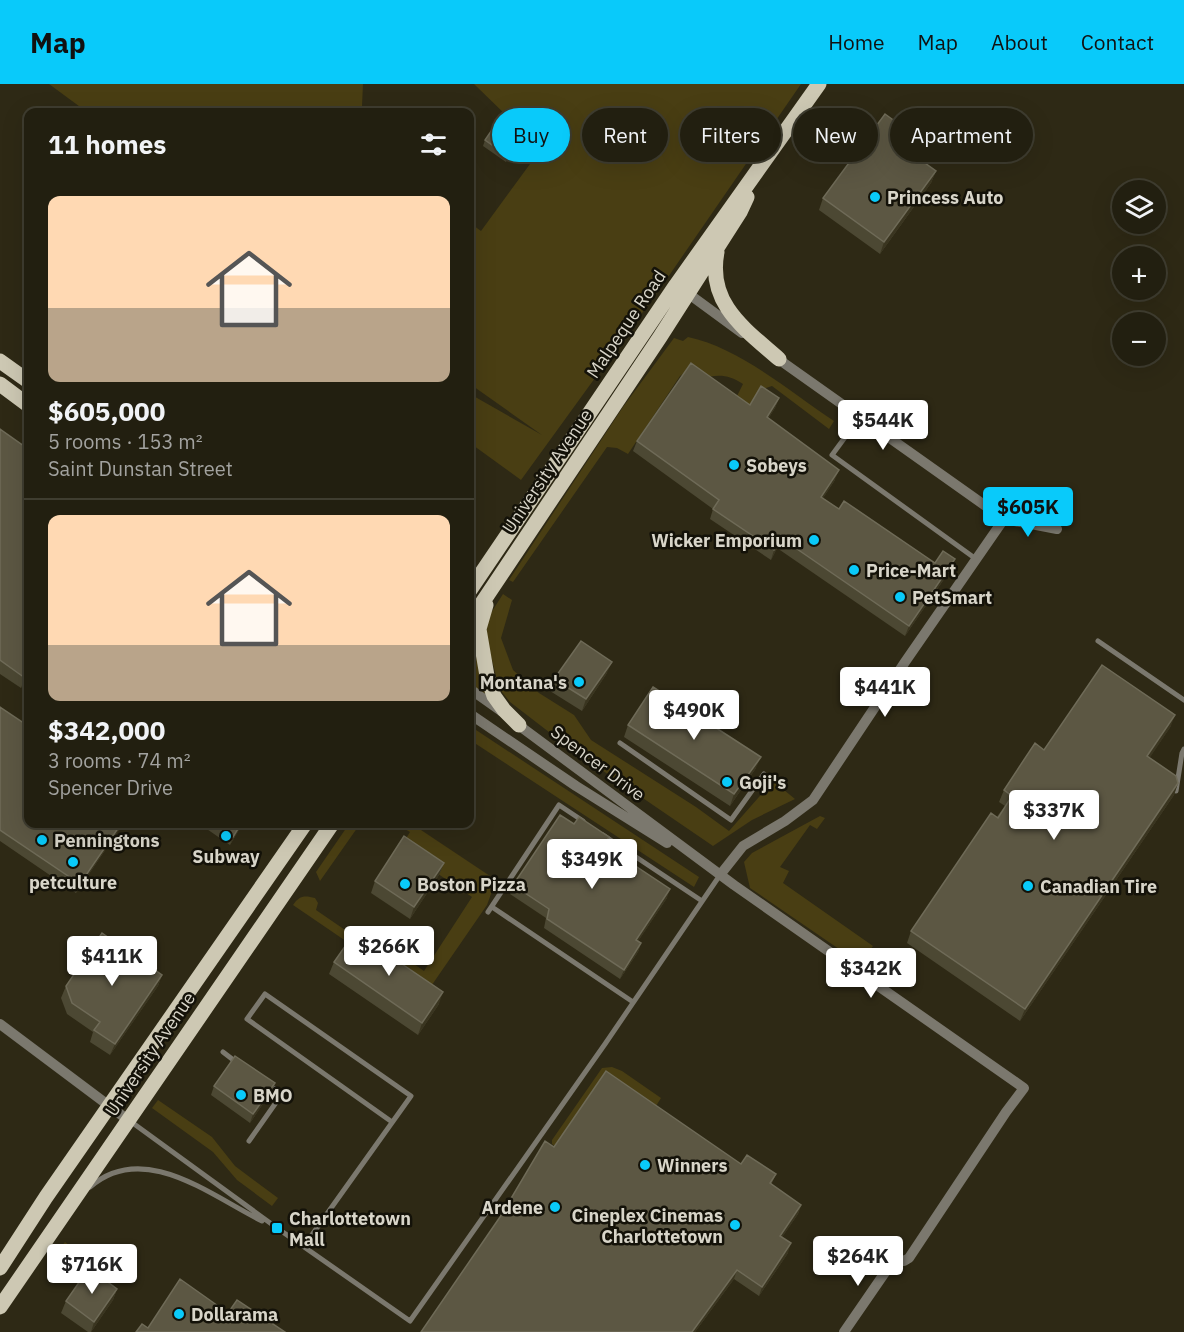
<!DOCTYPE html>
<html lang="en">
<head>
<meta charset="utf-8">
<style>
	:root { --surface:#221f10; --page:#2e2c1e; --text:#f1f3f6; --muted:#a2a29f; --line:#3f3d30; --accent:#09cafa }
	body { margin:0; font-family:"IBM Plex Sans",sans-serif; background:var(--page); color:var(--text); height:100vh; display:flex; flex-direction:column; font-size:22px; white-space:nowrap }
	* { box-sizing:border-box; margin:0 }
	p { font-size:20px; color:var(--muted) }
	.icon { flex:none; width:33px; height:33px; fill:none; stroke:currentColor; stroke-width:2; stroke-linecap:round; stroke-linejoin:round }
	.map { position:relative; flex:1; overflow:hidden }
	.drawer { position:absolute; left:24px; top:24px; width:450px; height:720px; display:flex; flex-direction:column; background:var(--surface); border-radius:12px; box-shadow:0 6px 24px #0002,0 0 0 2px var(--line) }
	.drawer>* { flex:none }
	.banner { position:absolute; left:492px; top:24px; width:570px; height:54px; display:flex; gap:12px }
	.fabs { position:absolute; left:1112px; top:96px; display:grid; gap:12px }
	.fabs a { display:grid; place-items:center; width:54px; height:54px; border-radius:50%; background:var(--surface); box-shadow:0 6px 24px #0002,0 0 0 2px var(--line); font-size:30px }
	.price { position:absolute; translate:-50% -51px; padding:0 14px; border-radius:6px; background:#fff; color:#222; font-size:20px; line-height:39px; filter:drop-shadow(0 2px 3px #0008) }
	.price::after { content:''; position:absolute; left:50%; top:36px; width:18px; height:14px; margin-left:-9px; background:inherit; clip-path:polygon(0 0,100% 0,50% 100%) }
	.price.current { background:var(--accent); color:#111 }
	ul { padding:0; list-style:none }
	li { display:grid; align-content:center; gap:12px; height:318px; padding:0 24px }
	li+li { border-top:2px solid var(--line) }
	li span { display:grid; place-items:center; height:186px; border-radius:12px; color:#555 }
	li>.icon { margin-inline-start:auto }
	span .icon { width:108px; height:108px; fill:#fffc; stroke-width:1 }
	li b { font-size:26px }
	h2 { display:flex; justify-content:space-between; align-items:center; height:72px; padding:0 24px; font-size:26px }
	.tag { padding:0 21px; border-radius:27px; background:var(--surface); box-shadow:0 6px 24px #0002,0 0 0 2px var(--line); font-size:21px; line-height:54px }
	.tag.current { background:var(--accent); color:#111 }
	header { display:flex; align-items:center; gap:36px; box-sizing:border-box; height:84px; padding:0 30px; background:var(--accent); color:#111 }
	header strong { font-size:28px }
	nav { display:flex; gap:33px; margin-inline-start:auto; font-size:21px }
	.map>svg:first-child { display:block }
	.green { fill:#493e13 }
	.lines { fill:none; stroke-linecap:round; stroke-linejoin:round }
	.service { stroke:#7b786e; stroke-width:5 }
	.minor { stroke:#7b786e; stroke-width:10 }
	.primary { stroke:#cdc8b3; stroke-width:15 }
	.wall { fill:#4c4833 }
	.shaded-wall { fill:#3a3520 }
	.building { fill:#5c5743; stroke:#6f6b58; stroke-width:1.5 }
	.poi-dot { fill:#09cafa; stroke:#141209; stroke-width:2 }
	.labels { text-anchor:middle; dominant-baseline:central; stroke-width:5; stroke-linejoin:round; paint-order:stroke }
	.poi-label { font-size:18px; font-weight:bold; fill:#d8d5c9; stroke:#141209; text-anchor:start }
	.street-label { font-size:18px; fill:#d8d5c9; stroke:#141209 }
</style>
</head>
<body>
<header>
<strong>Map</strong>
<nav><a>Home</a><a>Map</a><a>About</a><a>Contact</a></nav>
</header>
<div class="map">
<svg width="1184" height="1248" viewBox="0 0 1184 1248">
	<rect width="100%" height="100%" fill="#2e2915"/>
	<!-- green -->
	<path class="green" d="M49,0H363L362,22L370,28H87Z
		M474,0H801L666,196L521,396L470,359V310L542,351L470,300V139L481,147L541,65Z
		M688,253C740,264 790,308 834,337L829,345L772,302L763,305L747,327L734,318L743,300C728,290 717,290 701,295L688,286L680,292L628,370L617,364L607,363L513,498L509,496L623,323L674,254L683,257Z
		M503,510L512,516L501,554L513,586L539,609L574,631L591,656L696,723L729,747L773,697L795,715L752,736L713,762L571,665L510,618L502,608L496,592L488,560L486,544L489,532Z
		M477,549L491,614C486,610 479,607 475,603C465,591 467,560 477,549Z
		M470,642L699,793L694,803L470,656Z
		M820,732L825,734L817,745L810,741L780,783L789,787L783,799L873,862L865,873L855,876L750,804L744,778L752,769Z
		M349,740H360L320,797L316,788Z
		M396,740H412L496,796L487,821L425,911L293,821C299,812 304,811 315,814L318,819L316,826L399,883L407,875L424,887L472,813L400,764L410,748Z
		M612,983L622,987L661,1014L651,1030L557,1064L552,1060V1056L602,984Z
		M158,1016L212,1053L235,1082L278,1114L272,1122L237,1096L213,1068L152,1024Z
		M65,1158L78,1168L69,1180L55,1170Z"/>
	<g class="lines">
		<!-- service -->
		<path class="service" d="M860,333L832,371L976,475
			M1098,557L1184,616
			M620,659L731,736L764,690
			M1176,707L1182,669L1184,665
			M603,751L702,817
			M492,823L633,918
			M488,828L559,721L583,737
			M223,968L236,978
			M130,1037L277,1144L410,1237L605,960L720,791
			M249,1057L282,1010L269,1001
			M90,1103C144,1056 211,1112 262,1137
			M304,1162L411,1012L265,910L247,935L392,1038"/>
		<!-- minor -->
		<path class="minor" d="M682,205L742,249
			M774,272L1004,435L1057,445
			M470,605L501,627
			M470,630L576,702L667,759
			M513,637L734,801L1024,1004L1006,1028L909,1174L904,1177L895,1174L844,1248
			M720,791L743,762L785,737L813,716L905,578L1004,435
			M0,940L128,1036"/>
		<!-- primary -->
		<path class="primary" d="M717,168C707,220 745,245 779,275
			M0,277L28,297
			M0,300L28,321
			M470,506L676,201L819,0
			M486,521L479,545L487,592L494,612L504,626L519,641
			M470,537L660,253L740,128L747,113
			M0,1184L46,1113L305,740
			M0,1223L332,740"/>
	</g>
	<!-- wall -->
	<path class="wall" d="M900,41L896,52L893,56L936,87L931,99L880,170L819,126L823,114Z
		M485,56H519L517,62L506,78L483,62Z
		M779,314L775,324L768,335L835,396L823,414L839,425L935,479L951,485L905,552L777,464L771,476L710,435L713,425L633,367L637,357L750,321Z
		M0,345L28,365V400L26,404L28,594L21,604L0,590Z
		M607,589L582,627L550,607L554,595Z
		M0,623L28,740H123L76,809L0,757Z
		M628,641L756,684L730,722L624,653Z
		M1171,642L1149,674L1178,699L1174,711L1020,937L907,859L911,847L1005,722L999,718L1004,706L1044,666Z
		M202,740H242L240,744L230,761L201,741Z
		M606,763L667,814L638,857L641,859L638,868L620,895L544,844L546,834L510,810L513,801Z
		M444,779L439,791L410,835L371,809L375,797Z
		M334,878L439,920L418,951L329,890Z
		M162,891L158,902L110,971L90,958L93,948L67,930L61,914L66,902Z
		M275,999L271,1008L250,1039L211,1011L214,1002Z
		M554,1063L741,1080L776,1090L771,1101L801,1121L798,1130L782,1153L788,1169L759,1212L734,1195L695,1248H421Z
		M117,1205L113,1216L91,1248H88L61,1229L66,1217Z"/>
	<!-- shaded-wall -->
	<path class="shaded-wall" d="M900,41L896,52L886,66L890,54Z
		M519,56L517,62L506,78L508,72Z
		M936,87L931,99L880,170L884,158Z
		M779,314L775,324L763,343L767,333Z
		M839,386L835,396L817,423L821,413Z
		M28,395V400L19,413L23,403Z
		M781,454L777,464L771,476L774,466Z
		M955,475L951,485L905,552L909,542Z
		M612,578L607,589L582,627L586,615Z
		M28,589V594L21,604L25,594Z
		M1175,631L1171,642L1143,684L1147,672Z
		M761,673L756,684L730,722L734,710Z
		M1178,699L1174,711L1020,937L1025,925Z
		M121,740H123L76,809L80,800Z
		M241,740H242L240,744L230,761L233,753Z
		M444,779L439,791L410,835L414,823Z
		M670,805L667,814L633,865L636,856Z
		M641,859L638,868L620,895L624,886Z
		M162,891L158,902L110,971L115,960Z
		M443,908L439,920L418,951L422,939Z
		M275,999L271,1008L250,1039L253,1030Z
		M801,1121L798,1130L777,1161L780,1152Z
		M791,1159L788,1169L759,1212L762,1203Z
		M737,1186L734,1195L695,1248H692Z
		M117,1205L113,1216L91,1248L94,1238Z"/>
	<!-- building -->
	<path class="building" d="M885,30L900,41L890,54L936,87L884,158L823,114Z
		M496,40L519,56L508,72L485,56Z
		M691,279L750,321L761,302L779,314L767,333L839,386L821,413L839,425L844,417L935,479L943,467L955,475L909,542L781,454L774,466L713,425L719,416L637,357Z
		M0,345L28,365V395L23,403L28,406V589L25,594L0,576Z
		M581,557L612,578L586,615L554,595Z
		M1102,581L1175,631L1147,672L1176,692L1178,699L1025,925L911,847L991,729L998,734L1012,712L1004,706L1035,659L1044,666Z
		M653,603L761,673L734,710L628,641Z
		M0,623L28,642V740H121L80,800L0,746Z
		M560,731L574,740L579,733L609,753L604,761L670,805L636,856L641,859L624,886L547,835L549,825L513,801Z
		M213,740H241L233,753Z
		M404,752L444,779L414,823L375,797Z
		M355,848L443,908L422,939L334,878Z
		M102,849L162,891L115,960L94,946L100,938L72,919L66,902Z
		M235,972L275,999L253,1030L214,1002Z
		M606,987L741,1080L747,1071L776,1090L770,1099L801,1121L780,1152L791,1159L762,1203L737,1186L692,1248H421L500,1133L545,1057L554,1063Z
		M89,1184L117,1205L94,1238L66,1217Z
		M180,1195L228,1229L237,1216L285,1248H136L142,1240L148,1244Z"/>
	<!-- markers -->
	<g class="poi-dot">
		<circle cx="875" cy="113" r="6"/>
		<circle cx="734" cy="381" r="6"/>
		<circle cx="814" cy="456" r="6"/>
		<circle cx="854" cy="486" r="6"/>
		<circle cx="900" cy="513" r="6"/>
		<circle cx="579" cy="598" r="6"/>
		<circle cx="727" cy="698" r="6"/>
		<circle cx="226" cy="752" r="6"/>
		<circle cx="42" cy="756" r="6"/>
		<circle cx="73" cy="778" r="6"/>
		<circle cx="405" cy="800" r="6"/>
		<circle cx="1028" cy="802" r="6"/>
		<circle cx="241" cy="1011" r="6"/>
		<circle cx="645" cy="1081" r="6"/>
		<circle cx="555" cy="1123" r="6"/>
		<circle cx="735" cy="1141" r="6"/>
		<rect x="271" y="1138" width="12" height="12" rx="3"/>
		<circle cx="179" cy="1230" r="6"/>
	</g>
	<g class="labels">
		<!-- poi labels -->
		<g class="poi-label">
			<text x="887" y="113">Princess Auto</text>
			<text x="746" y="381">Sobeys</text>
			<text x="802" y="456" text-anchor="end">Wicker Emporium</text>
			<text x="866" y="486">Price-Mart</text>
			<text x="912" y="513">PetSmart</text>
			<text x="567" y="598" text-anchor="end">Montana's</text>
			<text x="739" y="698">Goji's</text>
			<text x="54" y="756">Penningtons</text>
			<text x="226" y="772" text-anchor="middle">Subway</text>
			<text x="73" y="798" text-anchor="middle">petculture</text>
			<text x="417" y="800">Boston Pizza</text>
			<text x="1040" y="802">Canadian Tire</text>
			<text x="253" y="1011">BMO</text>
			<text x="657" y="1081">Winners</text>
			<text x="543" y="1123" text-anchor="end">Ardene</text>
			<text x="723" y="1131" text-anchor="end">Cineplex Cinemas<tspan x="723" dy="21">Charlottetown</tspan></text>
			<text x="289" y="1134">Charlottetown<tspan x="289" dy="21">Mall</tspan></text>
			<text x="191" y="1230">Dollarama</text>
		</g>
		<!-- street labels -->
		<g class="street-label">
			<text transform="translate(626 240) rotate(-56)">Malpeque Road</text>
			<text transform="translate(547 387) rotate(-56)">University Avenue</text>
			<text transform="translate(598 679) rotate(37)">Spencer Drive</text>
			<text transform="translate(150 970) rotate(-56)">University Avenue</text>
		</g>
	</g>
</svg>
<div class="fabs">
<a><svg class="icon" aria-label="layers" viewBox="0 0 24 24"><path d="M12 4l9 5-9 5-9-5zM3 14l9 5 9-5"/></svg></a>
<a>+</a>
<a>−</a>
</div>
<b class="price" style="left:883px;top:367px">$544K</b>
<b class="price current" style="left:1028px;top:454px">$605K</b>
<b class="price" style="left:885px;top:634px">$441K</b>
<b class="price" style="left:694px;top:657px">$490K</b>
<b class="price" style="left:1054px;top:757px">$337K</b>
<b class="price" style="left:592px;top:806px">$349K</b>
<b class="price" style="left:389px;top:893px">$266K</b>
<b class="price" style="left:112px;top:903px">$411K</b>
<b class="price" style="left:871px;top:915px">$342K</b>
<b class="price" style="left:858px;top:1203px">$264K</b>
<b class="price" style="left:92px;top:1211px">$716K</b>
<div class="banner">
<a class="tag current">Buy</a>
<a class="tag">Rent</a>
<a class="tag">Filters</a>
<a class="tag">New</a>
<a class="tag">Apartment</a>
</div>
<section class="drawer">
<h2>11 homes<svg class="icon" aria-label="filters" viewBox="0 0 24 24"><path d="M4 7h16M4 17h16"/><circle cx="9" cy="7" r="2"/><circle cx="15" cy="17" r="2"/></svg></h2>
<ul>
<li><span style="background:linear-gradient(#ffd9b3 60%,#b9a48a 0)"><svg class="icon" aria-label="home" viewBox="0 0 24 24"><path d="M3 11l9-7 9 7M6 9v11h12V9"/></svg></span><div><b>$605,000</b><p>5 rooms · 153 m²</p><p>Saint Dunstan Street</p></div></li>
<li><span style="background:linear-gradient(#ffd9b3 70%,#b9a48a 0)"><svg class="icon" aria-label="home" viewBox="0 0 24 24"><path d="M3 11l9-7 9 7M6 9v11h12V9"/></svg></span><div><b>$342,000</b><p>3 rooms · 74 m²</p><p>Spencer Drive</p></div></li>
</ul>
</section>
</div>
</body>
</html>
